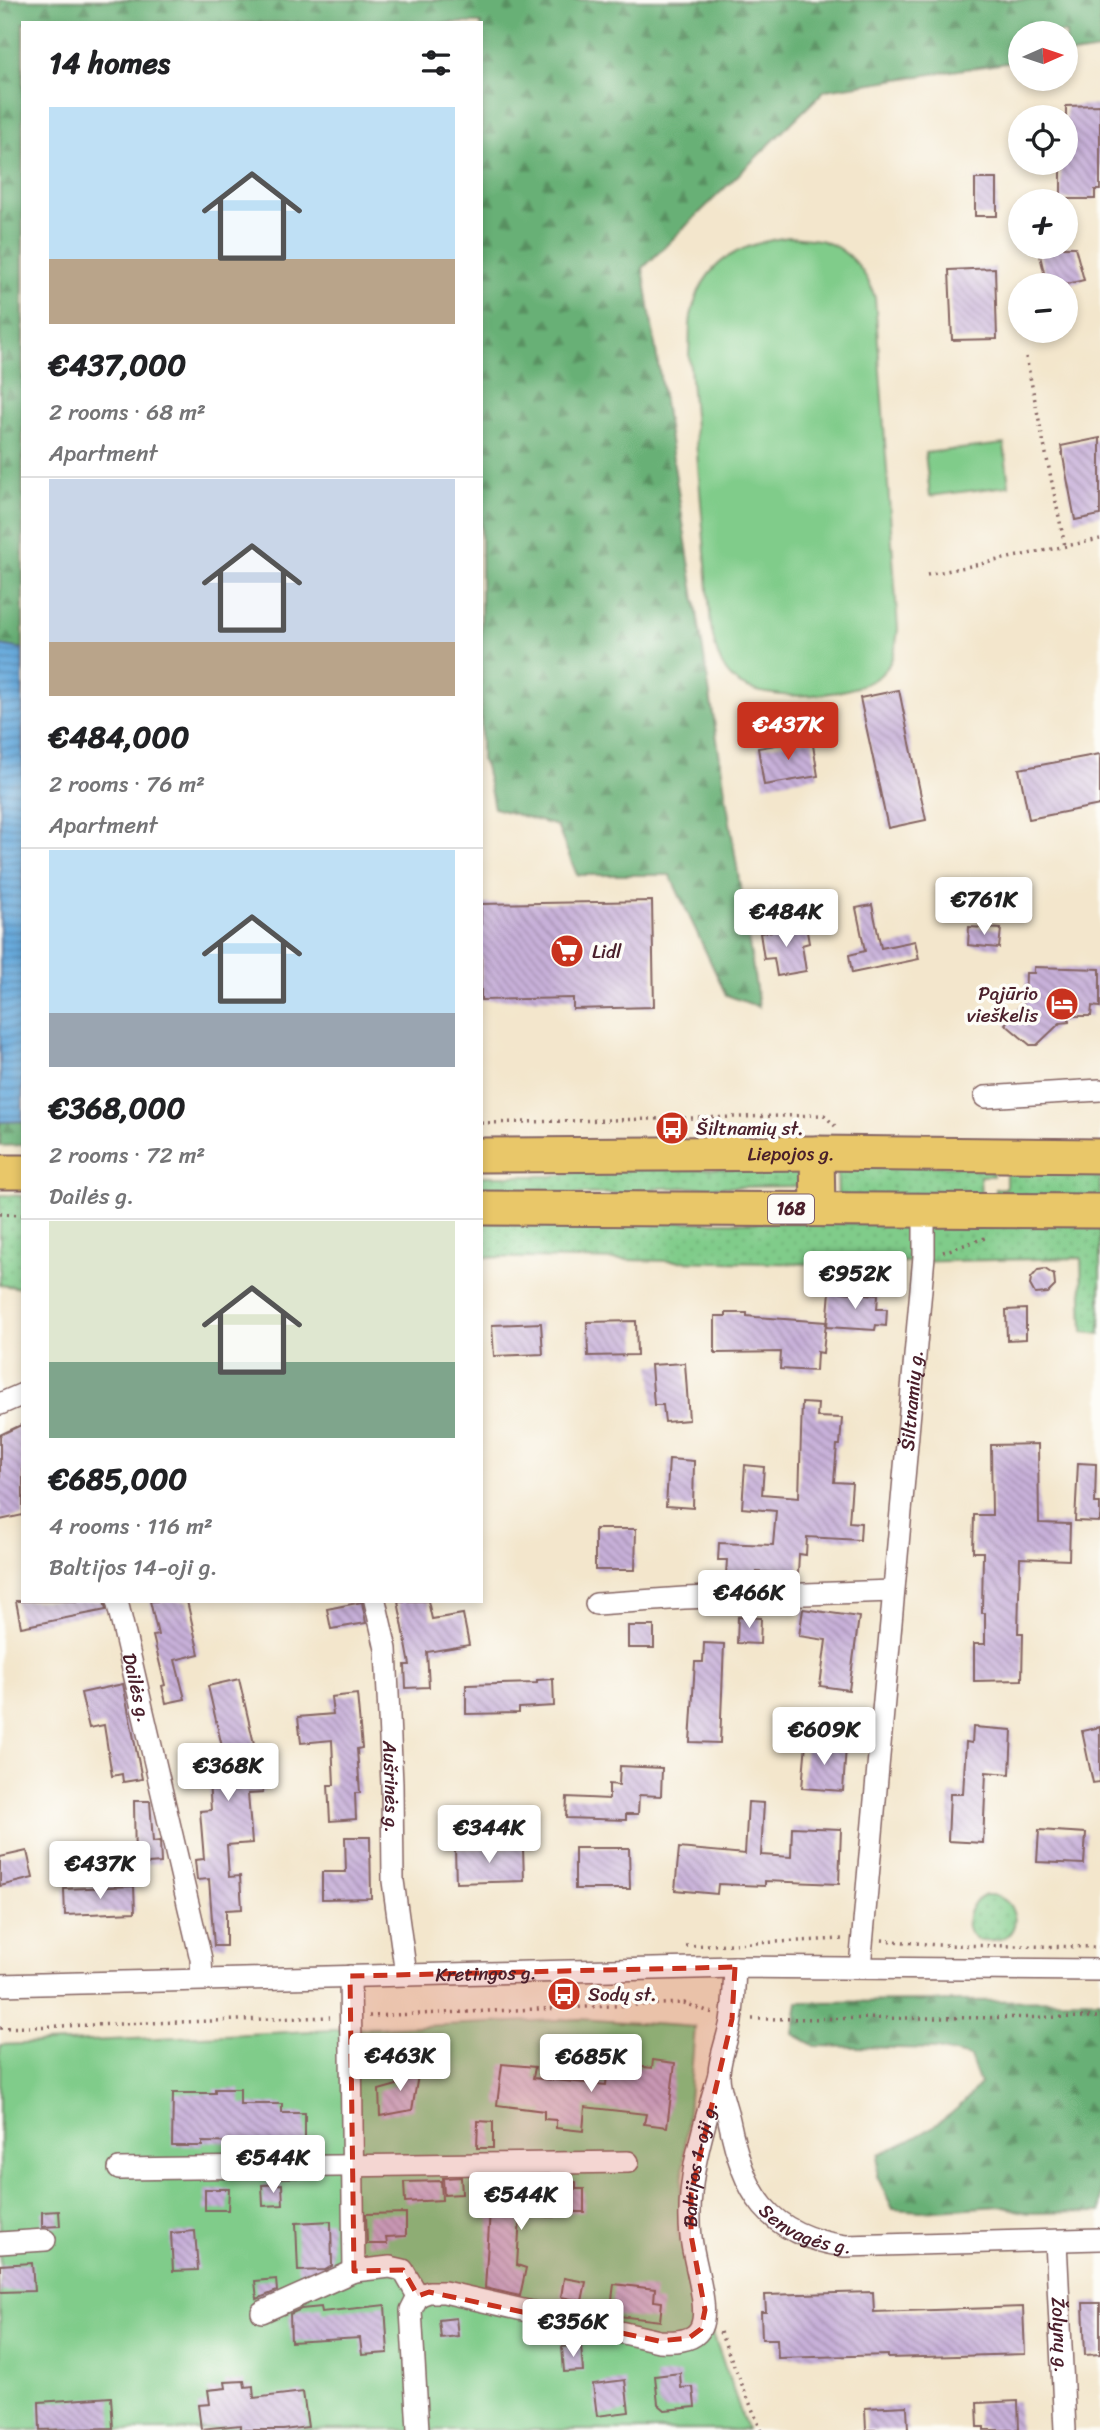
<!DOCTYPE html>
<html lang="en">
<head>
<meta charset="utf-8">
<style>
	:root { --surface:#fff; --page:#f6f6f6; --text:#202124; --muted:#757577; --line:#e0e0e0; --accent:#c8321e }
	body { margin:0; font-family:Sriracha,sans-serif; background:var(--page); color:var(--text); height:100vh; display:flex; flex-direction:column; font-size:26px; white-space:nowrap }
	* { box-sizing:border-box; margin:0 }
	p { font-size:23px; color:var(--muted) }
	.icon { flex:none; width:38px; height:38px; fill:none; stroke:currentColor; stroke-width:2; stroke-linecap:round; stroke-linejoin:round }
	.map { position:relative; flex:1; overflow:hidden }
	.panel { position:absolute; left:21px; top:21px; width:462px; height:1582px; display:flex; flex-direction:column; background:var(--surface); border-radius:0px; box-shadow:0 4px 10px #0003 }
	.panel>* { flex:none }
	.needle { width:46px; rotate:87deg }
	.fabs { position:absolute; left:1008px; top:21px; display:grid; gap:14px }
	.fabs a { display:grid; place-items:center; width:70px; height:70px; border-radius:50%; background:var(--surface); box-shadow:0 4px 10px #0003; font-size:35px }
	.price { position:absolute; translate:-50% -60px; padding:0 16px; border-radius:7px; background:#fff; color:#222; font-size:23px; line-height:46px; filter:drop-shadow(0 2px 4px #0008) }
	.price::after { content:''; position:absolute; left:50%; top:42px; width:21px; height:16px; margin-left:-10px; background:inherit; clip-path:polygon(0 0,100% 0,50% 100%) }
	.price.current { background:var(--accent); color:#fff }
	ul { padding:0; list-style:none }
	li { display:grid; align-content:center; gap:14px; height:371px; padding:0 28px }
	li+li { border-top:2px solid var(--line) }
	li span { display:grid; place-items:center; height:217px; border-radius:0px; color:#555 }
	li>.icon { margin-inline-start:auto }
	span .icon { width:126px; height:126px; fill:#fffc; stroke-width:1 }
	li b { font-size:30px }
	h2 { display:flex; justify-content:space-between; align-items:center; height:84px; padding:0 28px; font-size:30px }
	.map>svg:first-child { display:block }
	.grass { fill:url(#grass-dots); stroke:#65765a; stroke-width:2 }
	.forest { fill:url(#forest-firs); stroke:#596850; stroke-width:2 }
	.garden { fill:#80cc8a; stroke:#65765a; stroke-width:2 }
	.water { fill:url(#water-rules); stroke:#596484; stroke-width:2 }
	.building { fill:url(#building-back-hatch) }
	.lines { fill:none; stroke-linecap:round; stroke-linejoin:round }
	.minor-casing { stroke:#856563; stroke-width:24 }
	.primary-casing { stroke:#856563; stroke-width:37 }
	.path { stroke:#856563; stroke-width:3.5; stroke-dasharray:2 5; stroke-linecap:butt }
	.minor { stroke:#fff; stroke-width:21 }
	.primary { stroke:#e9c769; stroke-width:33 }
	.marked { fill:#c8321e; fill-opacity:0.2; stroke:#c8321e; stroke-width:5; stroke-dasharray:14 9; stroke-linejoin:round }
	.labels { text-anchor:middle; dominant-baseline:central; stroke-width:7; stroke-linejoin:round; paint-order:stroke }
	.shield { fill:#fdfcf7; stroke:#806168; stroke-width:2 }
	.shield-label { font-size:18px; font-weight:bold; fill:#4a1f2b }
	.poi-label { font-size:19px; fill:#4a1f2b; stroke:#fdfcf7; text-anchor:start }
	.street-label { font-size:19px; fill:#4a1f2b; stroke:#fdfcf7 }
</style>
</head>
<body>
<div class="map">
<svg width="1100" height="2430" viewBox="0 0 1100 2430">
	<defs>
		<pattern id="grass-dots" width="8" height="8" patternUnits="userSpaceOnUse" patternTransform="scale(1.75)"><rect width="8" height="8" fill="#80cc8a"/><path d="M2 2h.1M6 6h.1" fill="none" stroke="#70af77" stroke-width="1.8" stroke-linecap="round"/></pattern>
		<pattern id="forest-firs" width="22" height="20" patternUnits="userSpaceOnUse" patternTransform="scale(1.75)"><rect width="22" height="20" fill="#68b076"/><path d="M5 1l3.5 6h-7zM16 11l3.5 6h-7z" fill="#588f61"/></pattern>
		<pattern id="water-rules" width="6" height="5" patternUnits="userSpaceOnUse" patternTransform="scale(1.75)"><rect width="6" height="5" fill="#68aadc"/><path d="M0 2.5h6" fill="none" stroke="#588ab3"/></pattern>
		<pattern id="building-back-hatch" width="6" height="6" patternUnits="userSpaceOnUse" patternTransform="scale(1.75)"><rect width="6" height="6" fill="#c7b0d9"/><path d="M-1 5l2 2M0 0l6 6M5-1l2 2" fill="none" stroke="#a48fb0"/></pattern>
	</defs>
	<rect width="100%" height="100%" fill="#fdfcf7"/>
	<filter id="ink" filterUnits="userSpaceOnUse"><feTurbulence type="fractalNoise" baseFrequency=".0143" numOctaves="2"/><feDisplacementMap in="SourceGraphic" scale="14" xChannelSelector="R" yChannelSelector="G"/><feConvolveMatrix kernelMatrix="1 2 1 2 8 2 1 2 1" color-interpolation-filters="sRGB"/></filter>
	<filter id="wash" filterUnits="userSpaceOnUse"><feTurbulence type="fractalNoise" baseFrequency=".00686" numOctaves="4" result="noise"/><feDisplacementMap in="SourceGraphic" scale="28" xChannelSelector="R" yChannelSelector="G"/><feGaussianBlur stdDeviation="1.57" result="paint"/><feColorMatrix in="noise" values="0 0 0 0 0 0 0 0 0 0 0 0 0 0 0 0 0 1.4 0 .05"/><feComposite in="paint" operator="in"/></filter>
	<g filter="url(#wash)">
		<rect width="100%" height="100%" fill="#f3e6cc"/>
		<!-- grass -->
		<path class="grass" d="M837,1166H993V1176H980L981,1198H838Z
			M1006,1166H1100V1198H995V1189L1006,1188Z
			M600,1168L802,1169L804,1183L800,1186L658,1188L631,1193L481,1196V1176H554Z
			M0,1195L23,1196V1288L0,1285Z
			M481,1221L1100,1224V1334L1083,1332L1081,1258L818,1264L481,1257Z
			M986,1895C1015,1893 1026,1931 1000,1939C993,1941 985,1940 978,1940C959,1928 968,1902 986,1895Z"/>
		<!-- forest -->
		<path class="forest" d="M0,0H1100V50L1066,55V33H1020V61L825,90L643,268L759,1007L726,995L670,875H577L557,826L494,808L485,766L481,760V23H23V649L0,645Z
			M23,1121V1145L0,1146V1122Z
			M1100,2000V2212L1028,2213L1000,2206L921,2211L893,2209L877,2176L879,2154C917,2139 955,2117 980,2084L970,2057L937,2049L815,2046L793,2034L798,2002Z"/>
		<!-- garden -->
		<path class="garden" d="M789,237C799,238 812,238 823,241C848,249 868,273 875,298L898,629C896,644 895,658 885,670C863,699 761,705 734,680C718,666 715,646 711,627L689,354C690,342 689,328 691,316C702,262 738,244 789,237Z
			M1004,444L1009,486L930,496L925,453Z
			M580,2019L695,2027L678,2233L747,2430H0V2045Z"/>
		<!-- water -->
		<path class="water" d="M0,645L23,649V1121L0,1122Z"/>
		<g id="blocks">
			<!-- building -->
			<path class="building" d="M1100,105V190H1095V199H1061V164H1066V106Z
				M975,179H997V216H975Z
				M1038,247H1075L1084,280L1063,285H1047Z
				M995,268L997,339L952,340L949,270Z
				M1100,438V515L1075,520L1061,446Z
				M899,690L926,820L888,828L860,698Z
				M812,739L818,776L764,785L758,748Z
				M1100,754V805L1029,819L1019,769Z
				M652,901L654,1007L573,1009V998L481,1000V904Z
				M872,905L881,948L915,941L919,959L852,973L849,955L865,951L856,908Z
				M806,926L809,943L802,945L806,971L777,976L774,958L764,959L760,933Z
				M969,927L1001,929L999,948L968,945Z
				M1034,967L1100,969V1007L1092,1006L1091,1016H1069V1022L1060,1023L1037,1045H1030L1005,1024L1025,1001L1026,973H1034Z
				M1045,1269L1054,1275L1055,1286L1048,1293L1035,1294L1030,1285L1031,1278L1038,1270Z
				M830,1291L878,1295L877,1309H887L886,1326L876,1325L875,1330L827,1327Z
				M1026,1309V1339L1007,1340L1006,1310Z
				M726,1313H747V1316L756,1317L826,1322L823,1353L817,1352L816,1371L780,1369L781,1352L715,1353V1316H726Z
				M636,1321L637,1355L588,1356L587,1322Z
				M541,1323L543,1354L494,1356L492,1325Z
				M685,1363L689,1420L665,1422L663,1405H654L651,1365Z
				M802,1403L818,1404L817,1417L842,1418L840,1445H837L834,1482L852,1483L849,1522L861,1523L860,1540L807,1537L806,1555L799,1554L798,1574L757,1572V1576L726,1575L727,1560H718L719,1543L773,1545L776,1511L742,1508L745,1465L764,1467L762,1494L799,1497Z
				M23,1424V1515L0,1520V1435Z
				M1038,1444L1039,1523L1070,1524L1069,1560L1020,1558L1018,1633H1023L1022,1680L974,1681V1644H985V1613H982L983,1552H973L974,1515H992L991,1445Z
				M669,1459L694,1461L693,1508L666,1506Z
				M1078,1463L1096,1464L1095,1503H1100V1522L1075,1521Z
				M595,1529H636L635,1570H595Z
				M16,1601H104L106,1610L21,1627Z
				M150,1601H187L199,1654L175,1660L185,1699L166,1703L162,1686L165,1685L153,1636L158,1635Z
				M398,1601H428L432,1619L463,1614L469,1645L427,1652L429,1687L406,1688L405,1665H410Z
				M362,1602L366,1623L331,1629L327,1609Z
				M803,1609L859,1617L849,1690L820,1686L826,1640L799,1636Z
				M738,1617L761,1618L760,1644L737,1643Z
				M628,1626H654V1648H628Z
				M704,1643L724,1644L720,1743L690,1742L695,1662H703Z
				M239,1679L258,1761H260L263,1793L248,1794L252,1843L227,1845L229,1877L240,1876L242,1909L226,1910V1946H214L209,1879L197,1880L195,1860L204,1859L200,1811L211,1810L208,1765L226,1764L208,1686Z
				M553,1679L554,1706L519,1708V1713L466,1714V1685L537,1683V1680Z
				M123,1684L142,1779L123,1782L122,1774L112,1776L104,1725L89,1728L81,1693Z
				M357,1694L362,1748L357,1749L360,1793H355L356,1819L330,1821L328,1785H334L332,1740L301,1743L298,1717L333,1714L331,1697Z
				M973,1727L1012,1730L1010,1774L986,1772L983,1843L948,1841L950,1794H963L966,1742L972,1743Z
				M1100,1727V1782L1093,1783L1082,1731Z
				M806,1743L846,1746L843,1791L802,1788Z
				M620,1766L662,1768L661,1796L639,1795L638,1814H626V1820L566,1818L567,1797L609,1799V1784L619,1785Z
				M134,1801H150L153,1842L160,1841L161,1863L135,1865Z
				M748,1802L764,1803L761,1855L791,1857L792,1827L841,1829L839,1884L765,1881V1886L718,1884L717,1894L675,1890L679,1848L745,1854Z
				M1039,1830L1086,1833L1084,1864L1037,1862Z
				M345,1837H370L371,1898L322,1899V1872H346Z
				M523,1848L524,1881L456,1883L455,1849Z
				M575,1848H629L630,1889H575Z
				M27,1851L33,1878L0,1886V1857Z
				M134,1886L135,1912L65,1915L64,1889Z
				M653,2060L675,2063L667,2127L644,2124L646,2114L585,2107L583,2131L556,2128V2120L544,2119V2111L497,2105L502,2064L535,2067L533,2078L606,2085L608,2063L652,2068Z
				M399,2065L419,2070L412,2110L380,2116L379,2090L397,2085Z
				M215,2089H240V2104H282V2113H305V2152L257,2153L256,2143L202,2142V2146H172L173,2093H215Z
				M478,2121L493,2122V2148H477Z
				M461,2177L462,2194L444,2195L443,2178Z
				M441,2181L442,2200L405,2202L404,2182Z
				M560,2182H576V2189H584V2212H555V2217H520L517,2265L526,2268L520,2296L485,2288L491,2195L530,2197V2194L561,2193Z
				M282,2184L283,2205L263,2206L262,2185Z
				M205,2189H229L228,2210H205Z
				M59,2211L60,2226L42,2227V2212Z
				M406,2213V2236L386,2237L387,2244H367L366,2214Z
				M331,2221L332,2266L325,2270L298,2271L296,2223Z
				M195,2231L198,2270L173,2271L171,2233Z
				M32,2263L34,2291L0,2292V2265Z
				M564,2278L586,2282L582,2301L561,2297Z
				M276,2279L277,2291L257,2299L255,2281Z
				M614,2284L655,2289L654,2301L662,2302L660,2321L610,2315Z
				M873,2292L874,2312L1023,2307L1025,2354L888,2358V2355L778,2358L777,2339H762L761,2312H766L765,2295Z
				M1083,2303H1100V2354L1085,2355Z
				M385,2305L388,2353L362,2355L360,2338L291,2342L290,2314L301,2309L321,2307L322,2312Z
				M456,2318L458,2336L441,2338L439,2320Z
				M581,2345L583,2371L564,2372L562,2347Z
				M680,2373L681,2388L693,2387L695,2407L665,2410L658,2404L655,2376Z
				M625,2380L629,2412L597,2416L593,2384Z
				M244,2381L245,2387L253,2386L254,2398L303,2392L308,2427L283,2430H240V2425L201,2429L198,2405L210,2404L208,2390L226,2388L225,2382Z
				M111,2397L113,2428L40,2430L39,2402Z
				M1018,2401L1019,2430H984V2427H978L977,2403Z
				M907,2406L908,2430H866L865,2408Z"/>
		</g>
	</g>
	<g filter="url(#ink)">
		<use href="#blocks" fill-opacity="0" stroke="#856563" stroke-width="2"/>
		<g class="lines">
			<defs>
				<g id="minor">
					<path d="M985,1097L1100,1090"/>
					<path d="M0,1404L23,1394"/>
					<path id="s1" d="M117,1601L201,1959L202,1979"/>
					<path id="s2" d="M375,1601L386,1649L392,1784L393,1881L406,1975"/>
					<path d="M596,1604L684,1598L893,1591"/>
					<path id="s3" d="M735,1967C734,1985 734,2003 731,2021C728,2038 720,2056 719,2073C718,2088 726,2106 729,2120C744,2193 766,2235 845,2246L1100,2239"/>
					<path id="s4" d="M860,1967L924,1256V1211"/>
					<path d="M350,1976L354,2271L390,2267L403,2270L418,2296"/>
					<path id="s5" d="M0,1985L735,1967L1100,1970"/>
					<path d="M119,2169L628,2162"/>
					<path id="s6" d="M1056,2241L1065,2430"/>
					<path d="M0,2243L45,2240"/>
					<path d="M262,2312L354,2271"/>
					<path id="s7" d="M418,2430L411,2310L418,2296L429,2292H444L659,2341C673,2342 695,2342 701,2327C710,2307 693,2261 691,2237C685,2182 704,2126 719,2074"/>
				</g>
				<g id="primary">
					<path d="M817,1153L818,1209"/>
					<path id="s8" d="M481,1155L817,1153L1100,1156"/>
					<path d="M0,1172H23"/>
					<path d="M481,1208L1100,1211"/>
				</g>
			</defs>
			<!-- minor casing -->
			<use href="#minor" class="minor-casing"/>
			<!-- primary casing -->
			<use href="#primary" class="primary-casing"/>
			<!-- path -->
			<path class="path" d="M1026,357L1065,546
				M927,575L1100,539
				M481,1123L824,1115L835,1126
				M0,1214L23,1215
				M943,1252L985,1238
				M882,1940L937,1945L1100,1947
				M686,1946L843,1939
				M369,2016L684,2003L713,2013
				M752,2019L1100,2017
				M0,2028L330,2017
				M720,2332L761,2430"/>
			<!-- minor -->
			<use href="#minor" class="minor"/>
			<!-- primary -->
			<use href="#primary" class="primary"/>
		</g>
	</g>
	<!-- marked area -->
	<path class="marked" d="M735,1967L732,2019L691,2194V2235L705,2310L701,2329L689,2338L659,2341L429,2292L418,2296L403,2270L354,2271L350,1976Z"/>
	<!-- icons -->
	<defs>
		<symbol id="supermarket-disc" viewBox="-11 -11 22 22"><circle r="9.5" fill="#c8321e" stroke="#fdfcf7"/><path d="M-6-5.5h2.5l.6 2H6L4.5 2H-2.5L-4.4-4H-6ZM-1.5 3.2a1.3 1.3 0 1 0 .1 0ZM3 3.2a1.3 1.3 0 1 0 .1 0Z" fill="#fff"/></symbol>
		<symbol id="hotel-disc" viewBox="-11 -11 22 22"><circle r="9.5" fill="#c8321e" stroke="#fdfcf7"/><path d="M-6-4.5h1.5V1H6V5H4.5V3h-9V5H-6ZM-4 0a1.8 1.8 0 1 1 3.6 0ZM.5 0V-2.5h3Q6-2.5 6 0Z" fill="#fff"/></symbol>
		<symbol id="bus-disc" viewBox="-11 -11 22 22"><circle r="9.5" fill="#c8321e" stroke="#fdfcf7"/><path d="M-5-6H5V4H4V6H2V4H-2V6H-4V4H-5ZM-3.5-4V0h7V-4ZM-3.5 1.2v1.5H-2V1.2ZM2 1.2v1.5H3.5V1.2Z" fill="#fff"/></symbol>
	</defs>
	<g fill-rule="evenodd">
		<use href="#supermarket-disc" x="548" y="932" width="38" height="38"/>
		<use href="#hotel-disc" x="1043" y="985" width="38" height="38"/>
		<use href="#bus-disc" x="653" y="1109" width="38" height="38"/>
		<use href="#bus-disc" x="545" y="1975" width="38" height="38"/>
	</g>
	<g class="labels">
		<!-- shield labels -->
		<rect class="shield" x="768" y="1194.5" width="46" height="29" rx="5"/>
		<g class="shield-label">
			<text x="791" y="1209">168</text>
		</g>
		<!-- poi labels -->
		<g class="poi-label">
			<text x="592" y="951">Lidl</text>
			<text x="1038" y="993" text-anchor="end">Pajūrio<tspan x="1038" dy="22">vieškelis</tspan></text>
			<text x="696" y="1128">Šiltnamių st.</text>
			<text x="588" y="1994">Sodų st.</text>
		</g>
		<!-- street labels -->
		<g class="street-label">
			<text stroke="none"><textPath href="#s8" startOffset="310">Liepojos g.</textPath></text>
			<text stroke="none"><textPath href="#s4" startOffset="569">Šiltnamių g.</textPath></text>
			<text stroke="none"><textPath href="#s1" startOffset="89">Dailės g.</textPath></text>
			<text stroke="none"><textPath href="#s2" startOffset="187">Aušrinės g.</textPath></text>
			<text stroke="none"><textPath href="#s5" startOffset="486">Kretingos g.</textPath></text>
			<text stroke="none"><textPath href="#s7" startOffset="595">Baltijos 1-oji g.</textPath></text>
			<text stroke="none"><textPath href="#s3" startOffset="299">Senvagės g.</textPath></text>
			<text stroke="none"><textPath href="#s6" startOffset="94">Žolynų g.</textPath></text>
		</g>
	</g>
</svg>
<div class="fabs">
<a><svg class="needle" viewBox="-14 -14 28 28"><path d="M0-13l5 13h-10z" fill="#e53935"/><path d="M0 13l5-13h-10z" fill="#757577"/></svg></a>
<a><svg class="icon" aria-label="locate" viewBox="0 0 24 24"><circle cx="12" cy="12" r="6"/><path d="M12 2v4M12 18v4M2 12h4M18 12h4"/></svg></a>
<a>+</a>
<a>−</a>
</div>
<b class="price current" style="left:788px;top:762px">€437K</b>
<b class="price" style="left:984px;top:937px">€761K</b>
<b class="price" style="left:786px;top:949px">€484K</b>
<b class="price" style="left:855px;top:1311px">€952K</b>
<b class="price" style="left:749px;top:1630px">€466K</b>
<b class="price" style="left:824px;top:1767px">€609K</b>
<b class="price" style="left:228px;top:1803px">€368K</b>
<b class="price" style="left:489px;top:1865px">€344K</b>
<b class="price" style="left:100px;top:1901px">€437K</b>
<b class="price" style="left:400px;top:2093px">€463K</b>
<b class="price" style="left:591px;top:2094px">€685K</b>
<b class="price" style="left:273px;top:2195px">€544K</b>
<b class="price" style="left:521px;top:2232px">€544K</b>
<b class="price" style="left:573px;top:2359px">€356K</b>
<section class="panel">
<h2>14 homes<svg class="icon" aria-label="filters" viewBox="0 0 24 24"><path d="M4 7h16M4 17h16"/><circle cx="9" cy="7" r="2"/><circle cx="15" cy="17" r="2"/></svg></h2>
<ul>
<li><span style="background:linear-gradient(#bfe0f5 70%,#b9a48a 0)"><svg class="icon" aria-label="home" viewBox="0 0 24 24"><path d="M3 11l9-7 9 7M6 9v11h12V9"/></svg></span><div><b>€437,000</b><p>2 rooms · 68 m²</p><p>Apartment</p></div></li>
<li><span style="background:linear-gradient(#c9d6e8 75%,#b9a48a 0)"><svg class="icon" aria-label="home" viewBox="0 0 24 24"><path d="M3 11l9-7 9 7M6 9v11h12V9"/></svg></span><div><b>€484,000</b><p>2 rooms · 76 m²</p><p>Apartment</p></div></li>
<li><span style="background:linear-gradient(#bfe0f5 75%,#9aa5b1 0)"><svg class="icon" aria-label="home" viewBox="0 0 24 24"><path d="M3 11l9-7 9 7M6 9v11h12V9"/></svg></span><div><b>€368,000</b><p>2 rooms · 72 m²</p><p>Dailės g.</p></div></li>
<li><span style="background:linear-gradient(#dfe7d0 65%,#7fa58c 0)"><svg class="icon" aria-label="home" viewBox="0 0 24 24"><path d="M3 11l9-7 9 7M6 9v11h12V9"/></svg></span><div><b>€685,000</b><p>4 rooms · 116 m²</p><p>Baltijos 14-oji g.</p></div></li>
</ul>
</section>
</div>
</body>
</html>
